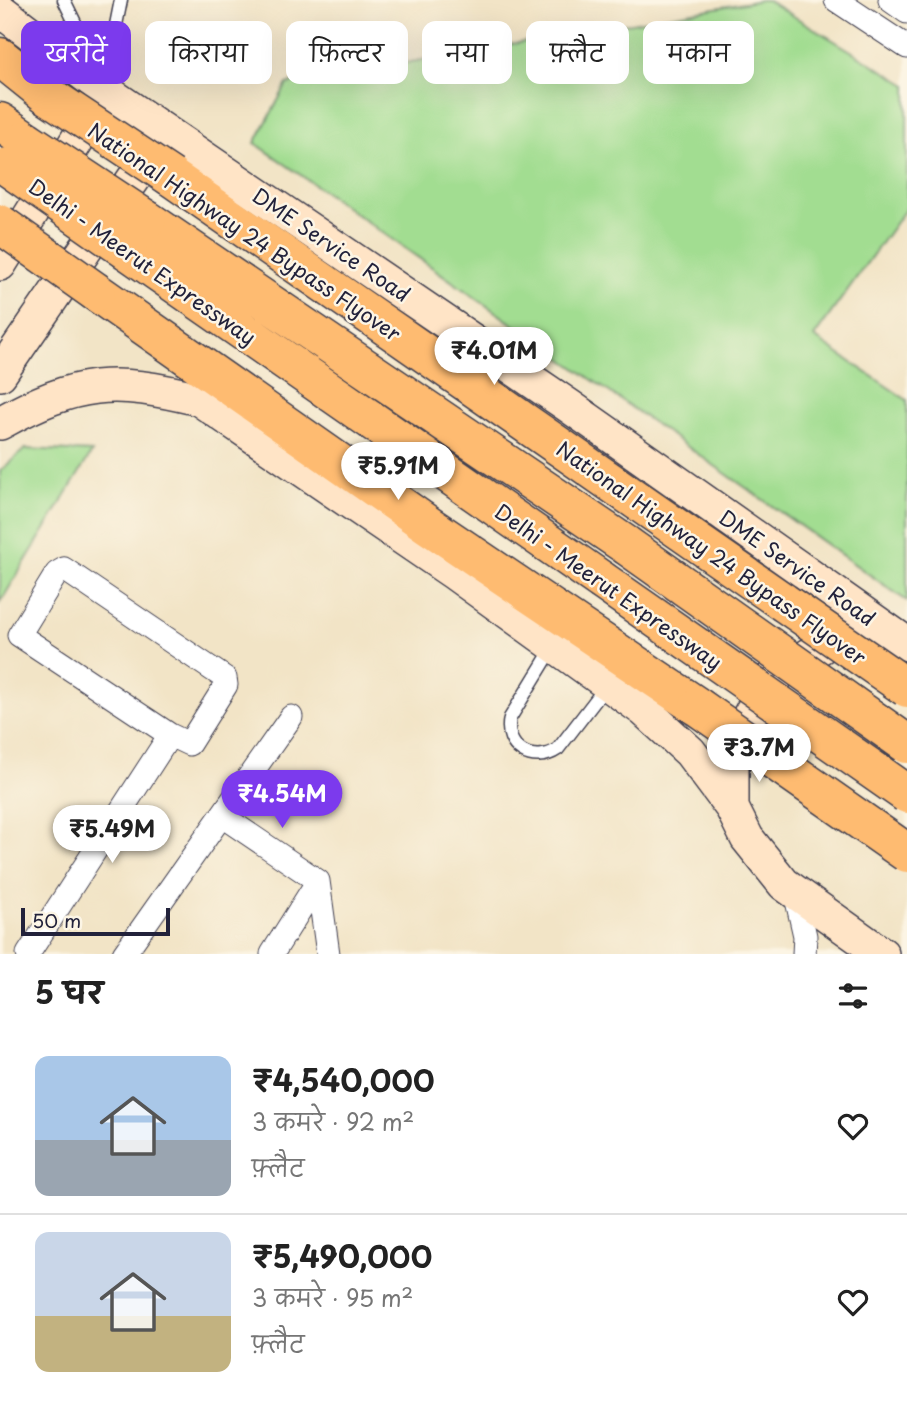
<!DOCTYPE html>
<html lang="hi">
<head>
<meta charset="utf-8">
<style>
	:root { --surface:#fff; --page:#f6f6f6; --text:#222; --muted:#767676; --line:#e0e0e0; --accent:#7c3aed }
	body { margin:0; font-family:"Playpen Sans","Playpen Sans Deva",sans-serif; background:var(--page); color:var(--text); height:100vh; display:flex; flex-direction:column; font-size:26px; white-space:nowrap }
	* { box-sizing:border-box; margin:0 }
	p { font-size:23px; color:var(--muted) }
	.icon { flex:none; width:38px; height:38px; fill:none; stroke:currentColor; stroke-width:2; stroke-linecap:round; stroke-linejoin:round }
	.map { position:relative; height:954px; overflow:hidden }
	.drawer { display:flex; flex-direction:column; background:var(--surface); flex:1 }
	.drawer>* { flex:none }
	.banner { position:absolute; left:21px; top:21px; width:866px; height:63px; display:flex; gap:14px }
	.scale { position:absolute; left:21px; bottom:18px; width:149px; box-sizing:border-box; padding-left:7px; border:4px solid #22223b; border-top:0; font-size:19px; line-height:24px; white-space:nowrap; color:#22223b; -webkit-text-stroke:5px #fcf5e5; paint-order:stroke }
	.price { position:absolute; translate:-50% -60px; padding:0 16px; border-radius:24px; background:#fff; color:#222; font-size:23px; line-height:46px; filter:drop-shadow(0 2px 4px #0008) }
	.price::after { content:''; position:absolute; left:50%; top:42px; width:21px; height:16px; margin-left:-10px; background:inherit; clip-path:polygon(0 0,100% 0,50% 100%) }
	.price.current { background:var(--accent); color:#fff }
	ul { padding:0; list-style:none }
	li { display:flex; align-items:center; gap:21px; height:175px; padding:0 35px }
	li+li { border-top:2px solid var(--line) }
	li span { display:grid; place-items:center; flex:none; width:196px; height:140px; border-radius:14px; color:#555 }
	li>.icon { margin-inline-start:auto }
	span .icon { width:84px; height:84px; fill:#fffc; stroke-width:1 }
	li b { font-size:30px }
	h2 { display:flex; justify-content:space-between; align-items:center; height:84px; padding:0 35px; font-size:30px }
	.pill { padding:0 24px; border-radius:14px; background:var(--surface); box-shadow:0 7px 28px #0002; font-size:24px; line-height:63px }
	.pill.current { background:var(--accent); color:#fff }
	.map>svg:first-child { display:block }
	.green { fill:#a2dd91; stroke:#628066; stroke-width:2 }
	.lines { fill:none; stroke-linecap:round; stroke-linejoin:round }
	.lane-casing { stroke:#413f50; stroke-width:15 }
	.street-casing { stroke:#413f50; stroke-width:25 }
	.secondary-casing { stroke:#413f50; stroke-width:36 }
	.highway-casing { stroke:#413f50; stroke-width:41 }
	.lane { stroke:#fff; stroke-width:12 }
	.street { stroke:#fff; stroke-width:23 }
	.secondary { stroke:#ffe4c6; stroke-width:33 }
	.highway { stroke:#febb71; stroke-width:38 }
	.highway-bridge-casing { stroke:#413f50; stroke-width:41; stroke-linecap:butt }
	.highway-bridge { stroke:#febb71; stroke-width:38 }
	.labels { text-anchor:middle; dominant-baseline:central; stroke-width:5; stroke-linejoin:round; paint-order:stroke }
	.street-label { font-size:21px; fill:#22223b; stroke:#fcf5e5 }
</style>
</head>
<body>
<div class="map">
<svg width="907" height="954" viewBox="0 0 907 954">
	<rect width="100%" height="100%" fill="#fcf5e5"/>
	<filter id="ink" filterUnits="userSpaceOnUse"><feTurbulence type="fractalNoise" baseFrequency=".0143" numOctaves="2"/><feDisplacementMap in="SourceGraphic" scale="14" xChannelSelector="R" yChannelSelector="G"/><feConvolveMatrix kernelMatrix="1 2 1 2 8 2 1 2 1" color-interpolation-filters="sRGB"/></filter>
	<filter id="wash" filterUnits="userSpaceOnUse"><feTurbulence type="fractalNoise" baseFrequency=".00686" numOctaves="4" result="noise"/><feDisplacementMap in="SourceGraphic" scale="28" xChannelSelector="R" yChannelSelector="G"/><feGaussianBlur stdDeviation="1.57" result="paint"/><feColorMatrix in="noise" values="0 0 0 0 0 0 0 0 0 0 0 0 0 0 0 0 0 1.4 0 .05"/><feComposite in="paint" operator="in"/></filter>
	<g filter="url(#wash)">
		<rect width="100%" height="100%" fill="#f2e4c6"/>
		<!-- green -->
		<path class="green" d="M761,0H767L907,85V207L814,337L907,400V601L255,143L287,84Z
			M25,449L92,452L0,603V471Z"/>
	</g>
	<g filter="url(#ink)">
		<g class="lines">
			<defs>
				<path id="lane" d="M64,0L79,31L72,62
					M95,82L111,50L121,0
					M554,646L510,718C503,748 533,766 558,749L608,684"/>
				<path id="street" d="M836,0L907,47
					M890,0L907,12
					M64,569L225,678L226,685L189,744L170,735L19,635L57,573Z
					M222,816L318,881L328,954
					M795,892L805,936L804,954
					M28,954L170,735
					M124,954L291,717
					M272,954L318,881"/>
				<path id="secondary" d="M0,10L107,92L569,406L907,644
					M0,264L102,100
					M0,374L161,139
					M0,423C78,380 113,378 199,399L454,573L644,710L690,752L732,808
					M860,638L832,640L769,680L736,740L732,758V808L747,838L784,884L882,954"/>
				<path id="highway" d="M0,57L46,94
					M0,122L26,140
					M171,177L783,602
					M147,220L626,545
					M128,251L601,580
					M96,292L428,525L698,707"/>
			</defs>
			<!-- lane casing -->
			<use href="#lane" class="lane-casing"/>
			<!-- street casing -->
			<use href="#street" class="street-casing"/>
			<!-- secondary casing -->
			<use href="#secondary" class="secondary-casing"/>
			<!-- highway casing -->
			<use href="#highway" class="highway-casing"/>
			<!-- lane -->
			<use href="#lane" class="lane"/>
			<!-- street -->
			<use href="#street" class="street"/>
			<!-- secondary -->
			<use href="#secondary" class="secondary"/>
			<!-- highway -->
			<use href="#highway" class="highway"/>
			<defs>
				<path id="highway-bridge" d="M46,94L171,177
					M26,140L147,220
					M8,167L128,251
					M0,224L96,292
					M626,545L907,744
					M601,580L907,794
					M783,602L907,688
					M698,707L907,853"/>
			</defs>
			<!-- highway-bridge casing -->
			<use href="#highway-bridge" class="highway-bridge-casing"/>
			<!-- highway-bridge -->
			<use href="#highway-bridge" class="highway-bridge"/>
		</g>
	</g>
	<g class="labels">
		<!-- street labels -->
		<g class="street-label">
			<text transform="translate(245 231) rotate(34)">National Highway 24 Bypass Flyover</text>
			<text transform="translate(332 244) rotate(34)">DME Service Road</text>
			<text transform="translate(143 261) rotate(35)">Delhi - Meerut Expressway</text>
			<text transform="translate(712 552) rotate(35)">National Highway 24 Bypass Flyover</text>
			<text transform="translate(798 567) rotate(35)">DME Service Road</text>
			<text transform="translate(609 586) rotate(35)">Delhi - Meerut Expressway</text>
		</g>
	</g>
</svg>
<div class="scale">50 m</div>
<b class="price" style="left:494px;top:387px">₹4.01M</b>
<b class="price" style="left:398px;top:502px">₹5.91M</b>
<b class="price" style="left:759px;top:784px">₹3.7M</b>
<b class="price current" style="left:282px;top:830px">₹4.54M</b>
<b class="price" style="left:112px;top:865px">₹5.49M</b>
<div class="banner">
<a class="pill current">खरीदें</a>
<a class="pill">किराया</a>
<a class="pill">फ़िल्टर</a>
<a class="pill">नया</a>
<a class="pill">फ़्लैट</a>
<a class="pill">मकान</a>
</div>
</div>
<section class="drawer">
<h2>5 घर<svg class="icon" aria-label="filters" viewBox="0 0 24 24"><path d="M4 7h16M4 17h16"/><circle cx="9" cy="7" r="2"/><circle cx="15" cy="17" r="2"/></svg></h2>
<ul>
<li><span style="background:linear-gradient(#a9c7e8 60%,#9aa5b1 0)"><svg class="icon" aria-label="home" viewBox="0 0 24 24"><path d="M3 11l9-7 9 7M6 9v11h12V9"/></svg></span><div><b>₹4,540,000</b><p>3 कमरे · 92 m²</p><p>फ़्लैट</p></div><svg class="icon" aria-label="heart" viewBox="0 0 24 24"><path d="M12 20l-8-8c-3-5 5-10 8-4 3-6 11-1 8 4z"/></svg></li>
<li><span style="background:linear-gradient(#c9d6e8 60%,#c2b280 0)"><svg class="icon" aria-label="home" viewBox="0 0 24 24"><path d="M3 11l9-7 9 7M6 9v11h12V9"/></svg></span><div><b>₹5,490,000</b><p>3 कमरे · 95 m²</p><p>फ़्लैट</p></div><svg class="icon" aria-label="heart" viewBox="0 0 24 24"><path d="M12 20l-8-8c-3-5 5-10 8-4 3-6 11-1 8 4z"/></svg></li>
</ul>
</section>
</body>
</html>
